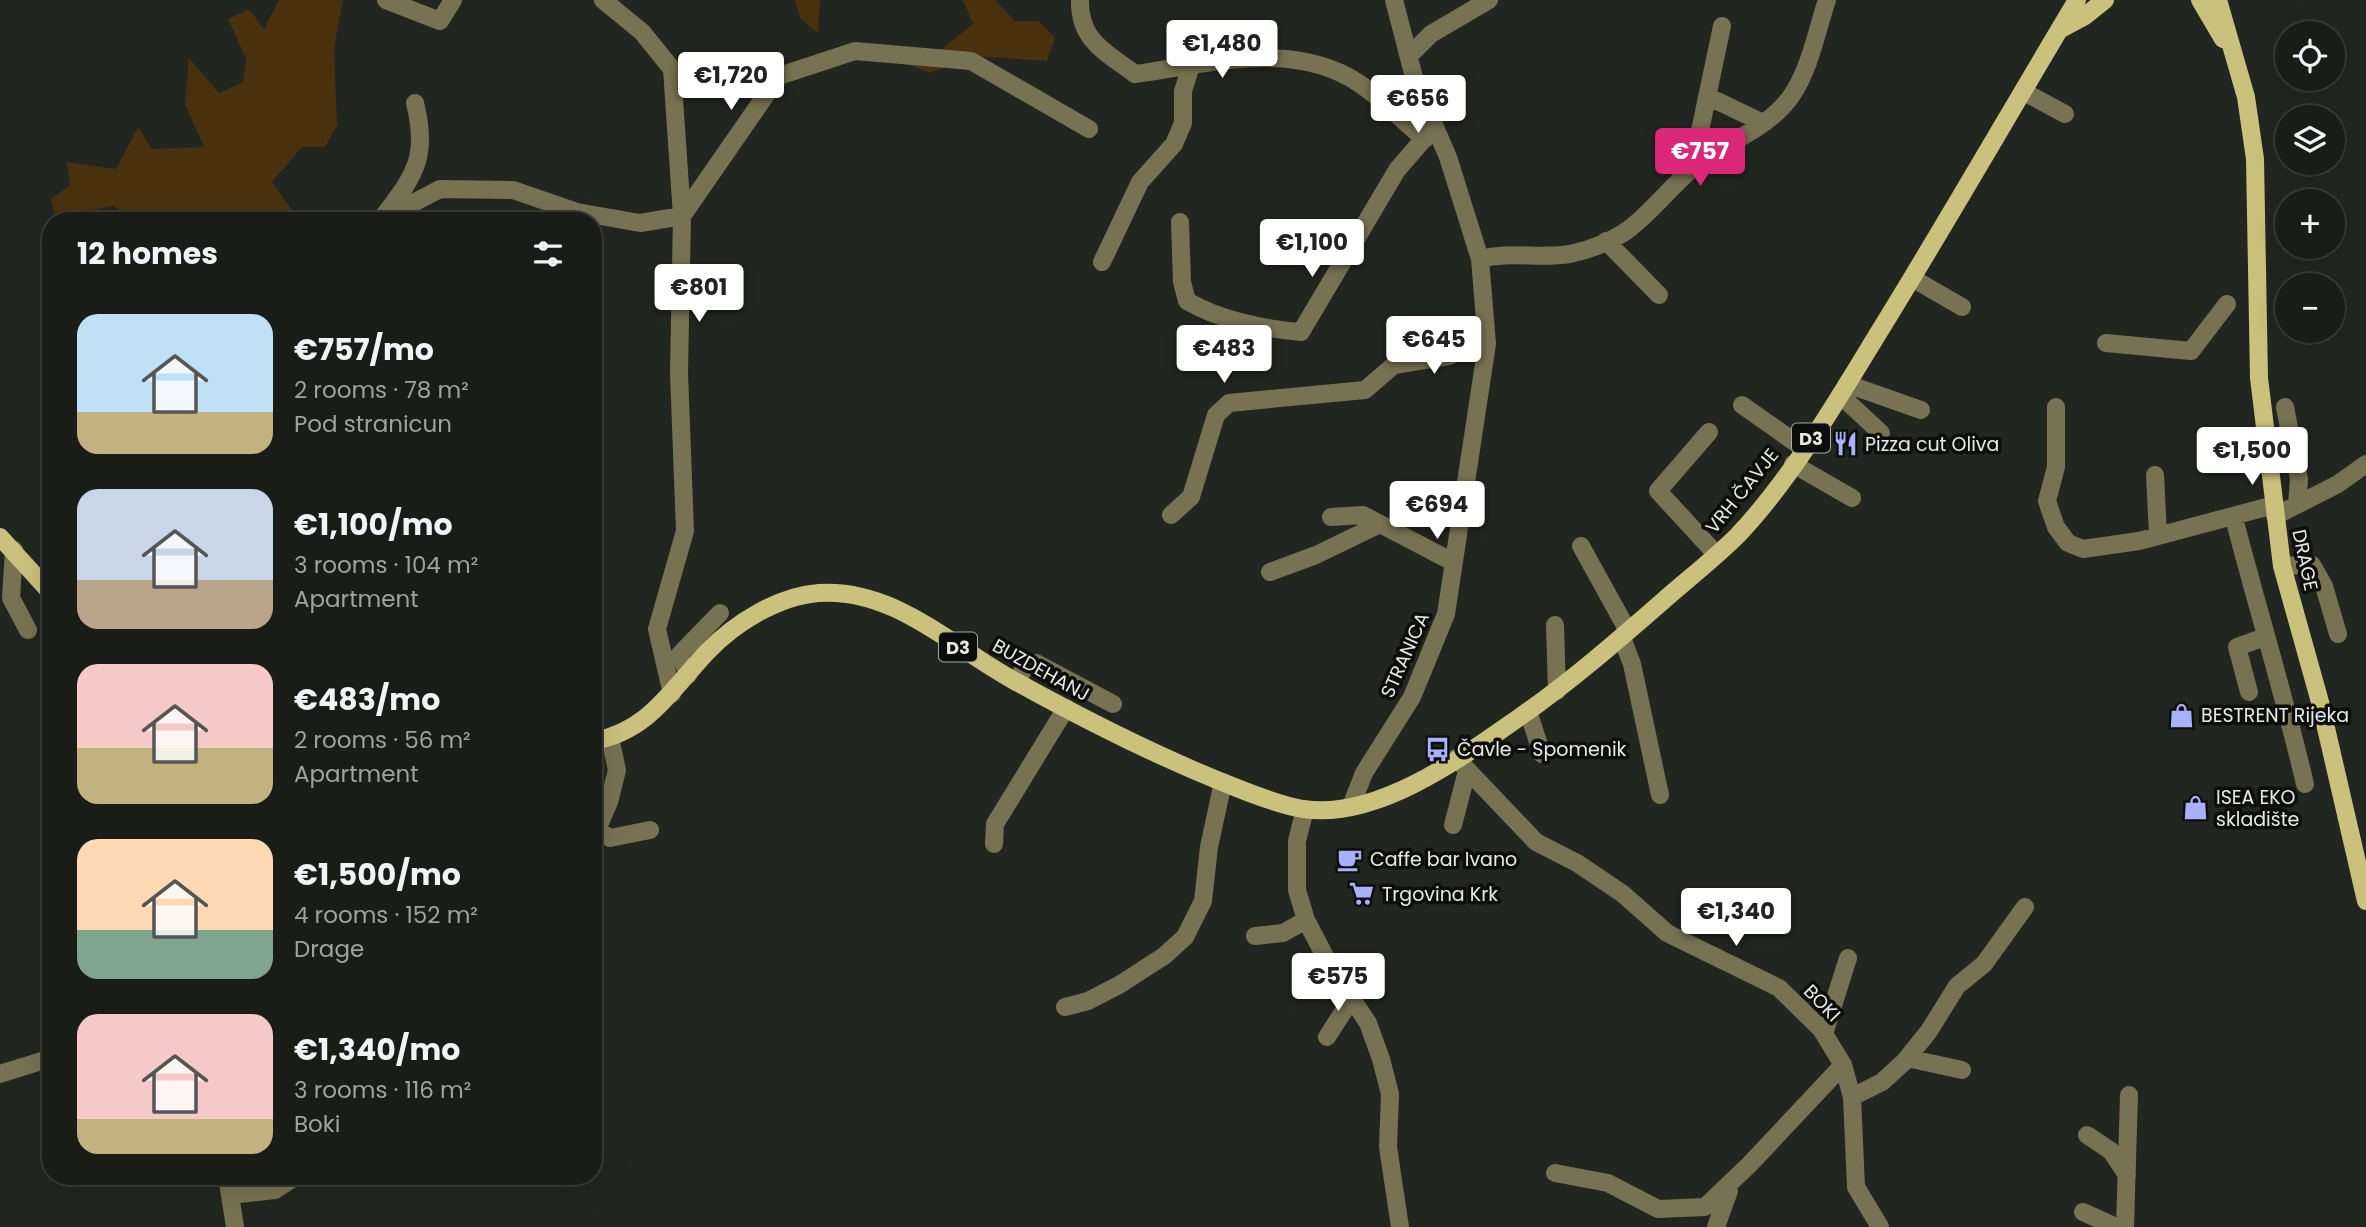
<!DOCTYPE html>
<html lang="en">
<head>
<meta charset="utf-8">
<style>
	:root { --surface:#1a1c18; --page:#272925; --text:#f1f3f6; --muted:#9fa1a2; --line:#383a37; --accent:#db2777 }
	body { margin:0; font-family:Poppins,sans-serif; background:var(--page); color:var(--text); height:100vh; display:flex; flex-direction:column; font-size:26px; white-space:nowrap }
	* { box-sizing:border-box; margin:0 }
	p { font-size:23px; color:var(--muted) }
	.icon { flex:none; width:38px; height:38px; fill:none; stroke:currentColor; stroke-width:2; stroke-linecap:round; stroke-linejoin:round }
	.map { position:relative; flex:1; overflow:hidden }
	.sheet { position:absolute; left:42px; top:212px; width:560px; height:973px; display:flex; flex-direction:column; background:var(--surface); border-radius:28px; box-shadow:0 7px 28px #0002,0 0 0 2px var(--line) }
	.sheet>* { flex:none }
	.tools { position:absolute; left:2275px; top:21px; display:grid; gap:14px }
	.tools a { display:grid; place-items:center; width:70px; height:70px; border-radius:50%; background:var(--surface); box-shadow:0 7px 28px #0002,0 0 0 2px var(--line); font-size:35px }
	.price { position:absolute; translate:-50% -60px; padding:0 16px; border-radius:7px; background:#fff; color:#222; font-size:23px; line-height:46px; filter:drop-shadow(0 2px 4px #0008) }
	.price::after { content:''; position:absolute; left:50%; top:42px; width:21px; height:16px; margin-left:-10px; background:inherit; clip-path:polygon(0 0,100% 0,50% 100%) }
	.price.on { background:var(--accent); color:#fff }
	ul { padding:0; list-style:none }
	li { display:flex; align-items:center; gap:21px; height:175px; padding:0 35px }
	li span { display:grid; place-items:center; flex:none; width:196px; height:140px; border-radius:21px; color:#555 }
	li>.icon { margin-inline-start:auto }
	span .icon { width:84px; height:84px; fill:#fffc; stroke-width:1 }
	li b { font-size:30px }
	h2 { display:flex; justify-content:space-between; align-items:center; height:84px; padding:0 35px; font-size:30px }
	.map>svg:first-child { display:block }
	.green { fill:#49310e }
	.lines { fill:none; stroke-linecap:round; stroke-linejoin:round }
	.minor { stroke:#777252; stroke-width:18 }
	.major { stroke:#cac17c; stroke-width:18 }
	.labels { text-anchor:middle; dominant-baseline:central; stroke-width:7; stroke-linejoin:round; paint-order:stroke }
	.shield { fill:#0d0e0c; stroke:#a5a7a4; stroke-width:2 }
	.shield-label { font-size:18px; font-weight:bold; fill:#e6e9e5 }
	.poi-label { font-size:19px; fill:#e6e9e5; stroke:#0d0e0c; text-anchor:start }
	.street-label { font-size:19px; fill:#e6e9e5; stroke:#0d0e0c }
</style>
</head>
<body>
<div class="map">
<svg width="2366" height="1227" viewBox="0 0 2366 1227">
	<rect width="100%" height="100%" fill="#222620"/>
	<!-- green -->
	<path class="green" d="M279,0H343L334,48L337,125L325,147H302L272,182L299,220H163L133,218L113,206L89,211L85,220H56L51,199L70,185L67,162L116,169L138,127L152,149L204,147L185,104L189,58L219,93L243,82L246,58L228,19L249,9L264,29Z
		M795,0H820L818,33L800,18Z
		M963,0H995L1015,21H1038L1055,38L1047,61L974,56L930,73L888,56L936,54L973,24Z"/>
	<g class="lines">
		<!-- minor -->
		<path class="minor" d="M386,0L440,21L453,0
			M603,0L642,32L672,69L682,216L679,373L685,531L657,629L672,694
			M1080,0C1079,41 1106,52 1135,74C1208,64 1294,39 1360,84C1383,99 1403,122 1425,139
			M1409,56L1431,34L1489,0
			M2024,92L2065,114
			M1707,96L1763,123
			M1692,169L1722,26
			M385,214C416,174 428,155 415,103
			M381,220L440,189L513,190L577,212L640,223L682,216L779,76L855,51L971,61L1089,129
			M1180,222L1182,282L1187,301C1219,320 1264,329 1301,332L1397,170L1435,126
			M1606,241L1659,295
			M1480,259C1510,251 1540,259 1570,254C1589,250 1613,241 1629,229C1653,211 1671,186 1694,167C1725,142 1769,129 1792,95C1810,68 1817,30 1827,0
			M1102,262L1140,182L1174,144L1183,123V91L1191,66
			M1912,278L1962,307
			M2106,343L2191,351L2227,304
			M1847,384L1921,410
			M1840,395L1881,433
			M1742,405L1803,448
			M2056,407V467L2047,501L2056,527L2068,543L2083,549L2139,541L2274,505
			M2285,407L2299,479L2297,505
			M1709,432L1658,491L1716,554
			M1793,464L1852,498
			M2155,475L2158,535
			M1171,515L1191,497L1216,415L1229,403L1365,390L1394,365L1449,356L1486,339
			M2275,516L2338,484L2366,464
			M1331,517L1363,515L1453,562
			M2234,518C2257,607 2284,694 2305,784
			M1581,546L1628,631
			M14,550L11,598L28,630
			M2282,566L2312,565L2324,586L2338,634
			M1270,572L1316,555L1378,525
			M1555,625L1557,691
			M1622,638L1632,664L1660,795
			M688,675L680,654L720,613
			M1016,682L1027,664L1036,663L1113,704
			M2249,692L2237,647L2265,637
			M1528,711L1542,754
			M1456,758L1536,842L1577,863L1623,894L1667,933L1779,988L1821,1029L1843,1065L1852,1097L1856,1187L1880,1227
			M1351,806L1364,773L1412,697L1446,614L1487,344L1480,259L1448,157L1415,81L1394,0
			M1305,809L1297,841V890L1306,920L1330,966L1368,1023L1381,1059L1390,1094L1388,1147L1400,1227
			M1453,825L1467,771
			M598,830L610,838L650,830
			M593,839L609,802L617,770L610,738
			M994,844L995,824L1066,708
			M1255,936L1283,933L1306,920
			M1065,1007L1088,1001L1119,985L1164,956L1185,937L1203,901L1209,847L1223,782
			M1824,1034L1848,958
			M1327,1037L1352,998
			M1907,1058L1962,1070
			M0,1074L51,1058
			M1852,1097L1882,1082L1904,1062L1929,1031L1957,986L1984,964L2025,907
			M2087,1135L2111,1151L2127,1175
			M1555,1173L1608,1183L1658,1209L1705,1207L1750,1164L1843,1065
			M227,1176L235,1227
			M230,1195L275,1190L292,1179
			M2083,1212L2116,1227
			M1716,1227L1729,1191
			M2125,1227L2129,1095"/>
		<!-- major -->
		<path class="major" d="M2200,0L2223,39
			M2218,0L2246,97L2255,159L2259,378L2282,566L2320,702L2366,901
			M2059,30L2085,16L2105,0
			M0,537L51,593
			M593,741C648,732 672,689 707,652C735,623 778,596 819,593C894,588 951,646 1013,680C1085,720 1160,758 1237,788C1257,796 1281,805 1303,809C1376,820 1460,759 1517,719C1569,683 1616,642 1663,601C1688,579 1715,558 1738,535C1792,478 1838,399 1879,332C1947,222 2011,110 2077,0"/>
	</g>
	<!-- icons -->
	<defs>
		<symbol id="restaurant-bare" viewBox="-9 -9 18 18"><path d="M-5-6h1v4h1v-4h1v4h1v-4h1v5L-1.5 .5V6h-2V.5L-5-1ZM5-6V6H3V1.5H1.5Q1.5-4 5-6Z" fill="#a7b1fc" stroke="#0d0e0c" stroke-width="2.5" paint-order="stroke"/></symbol>
		<symbol id="shop-bare" viewBox="-9 -9 18 18"><path d="M-5-2.5h2.3a2.7 3.5 0 0 1 5.4 0H5L5.5 6h-11ZM-1.5-2.5h3a1.5 2.3 0 0 0-3 0Z" fill="#a7b1fc" stroke="#0d0e0c" stroke-width="2.5" paint-order="stroke"/></symbol>
		<symbol id="bus-bare" viewBox="-9 -9 18 18"><path d="M-5-6H5V4H4V6H2V4H-2V6H-4V4H-5ZM-3.5-4V0h7V-4ZM-3.5 1.2v1.5H-2V1.2ZM2 1.2v1.5H3.5V1.2Z" fill="#a7b1fc" stroke="#0d0e0c" stroke-width="2.5" paint-order="stroke"/></symbol>
		<symbol id="cafe-bare" viewBox="-9 -9 18 18"><path d="M-5.5-4.5H6V0H3Q3 3.5 0 3.5H-2.5Q-5.5 3.5-5.5 0ZM3-3.2v2h1.7v-2ZM-6 4.5H4V6H-6Z" fill="#a7b1fc" stroke="#0d0e0c" stroke-width="2.5" paint-order="stroke"/></symbol>
		<symbol id="supermarket-bare" viewBox="-9 -9 18 18"><path d="M-6-5.5h2.5l.6 2H6L4.5 2H-2.5L-4.4-4H-6ZM-1.5 3.2a1.3 1.3 0 1 0 .1 0ZM3 3.2a1.3 1.3 0 1 0 .1 0Z" fill="#a7b1fc" stroke="#0d0e0c" stroke-width="2.5" paint-order="stroke"/></symbol>
	</defs>
	<g fill-rule="evenodd">
		<use href="#restaurant-bare" x="1828" y="426" width="35" height="35"/>
		<use href="#shop-bare" x="2164" y="698" width="35" height="35"/>
		<use href="#bus-bare" x="1420" y="732" width="35" height="35"/>
		<use href="#shop-bare" x="2178" y="790" width="35" height="35"/>
		<use href="#cafe-bare" x="1332" y="842" width="35" height="35"/>
		<use href="#supermarket-bare" x="1344" y="876" width="35" height="35"/>
	</g>
	<g class="labels">
		<!-- shield labels -->
		<g class="shield">
			<rect x="1792" y="423.5" width="38" height="29" rx="5"/>
			<rect x="939" y="632.5" width="38" height="29" rx="5"/>
		</g>
		<g class="shield-label">
			<text x="1811" y="438">D3</text>
			<text x="958" y="647">D3</text>
		</g>
		<!-- poi labels -->
		<g class="poi-label">
			<text x="1865" y="444">Pizza cut Oliva</text>
			<text x="2201" y="715">BESTRENT Rijeka</text>
			<text x="1457" y="749">Čavle - Spomenik</text>
			<text x="2216" y="797">ISEA EKO<tspan x="2216" dy="22">skladište</tspan></text>
			<text x="1370" y="859">Caffe bar Ivano</text>
			<text x="1382" y="894">Trgovina Krk</text>
		</g>
		<!-- street labels -->
		<g class="street-label">
			<text transform="translate(1742 491) rotate(-51)">VRH ČAVJE</text>
			<text transform="translate(2305 560) rotate(78)">DRAGE</text>
			<text transform="translate(1405 655) rotate(-66)">STRANICA</text>
			<text transform="translate(1041 670) rotate(29)">BUZDEHANJ</text>
			<text transform="translate(1822 1003) rotate(46)">BOKI</text>
		</g>
	</g>
</svg>
<div class="tools">
<a><svg class="icon" aria-label="locate" viewBox="0 0 24 24"><circle cx="12" cy="12" r="6"/><path d="M12 2v4M12 18v4M2 12h4M18 12h4"/></svg></a>
<a><svg class="icon" aria-label="layers" viewBox="0 0 24 24"><path d="M12 4l9 5-9 5-9-5zM3 14l9 5 9-5"/></svg></a>
<a>+</a>
<a>−</a>
</div>
<b class="price" style="left:1222px;top:80px">€1,480</b>
<b class="price" style="left:731px;top:112px">€1,720</b>
<b class="price" style="left:1418px;top:135px">€656</b>
<b class="price on" style="left:1700px;top:188px">€757</b>
<b class="price" style="left:1312px;top:279px">€1,100</b>
<b class="price" style="left:699px;top:324px">€801</b>
<b class="price" style="left:1434px;top:376px">€645</b>
<b class="price" style="left:1224px;top:385px">€483</b>
<b class="price" style="left:2252px;top:487px">€1,500</b>
<b class="price" style="left:1437px;top:541px">€694</b>
<b class="price" style="left:1736px;top:948px">€1,340</b>
<b class="price" style="left:1338px;top:1013px">€575</b>
<section class="sheet">
<h2>12 homes<svg class="icon" aria-label="filters" viewBox="0 0 24 24"><path d="M4 7h16M4 17h16"/><circle cx="9" cy="7" r="2"/><circle cx="15" cy="17" r="2"/></svg></h2>
<ul>
<li><span style="background:linear-gradient(#bfe0f5 70%,#c2b280 0)"><svg class="icon" aria-label="home" viewBox="0 0 24 24"><path d="M3 11l9-7 9 7M6 9v11h12V9"/></svg></span><div><b>€757/mo</b><p>2 rooms · 78 m²</p><p>Pod stranicun</p></div></li>
<li><span style="background:linear-gradient(#c9d6e8 65%,#b9a48a 0)"><svg class="icon" aria-label="home" viewBox="0 0 24 24"><path d="M3 11l9-7 9 7M6 9v11h12V9"/></svg></span><div><b>€1,100/mo</b><p>3 rooms · 104 m²</p><p>Apartment</p></div></li>
<li><span style="background:linear-gradient(#f6c9c9 60%,#c2b280 0)"><svg class="icon" aria-label="home" viewBox="0 0 24 24"><path d="M3 11l9-7 9 7M6 9v11h12V9"/></svg></span><div><b>€483/mo</b><p>2 rooms · 56 m²</p><p>Apartment</p></div></li>
<li><span style="background:linear-gradient(#ffd9b3 65%,#7fa58c 0)"><svg class="icon" aria-label="home" viewBox="0 0 24 24"><path d="M3 11l9-7 9 7M6 9v11h12V9"/></svg></span><div><b>€1,500/mo</b><p>4 rooms · 152 m²</p><p>Drage</p></div></li>
<li><span style="background:linear-gradient(#f6c9c9 75%,#c2b280 0)"><svg class="icon" aria-label="home" viewBox="0 0 24 24"><path d="M3 11l9-7 9 7M6 9v11h12V9"/></svg></span><div><b>€1,340/mo</b><p>3 rooms · 116 m²</p><p>Boki</p></div></li>
</ul>
</section>
</div>
</body>
</html>
